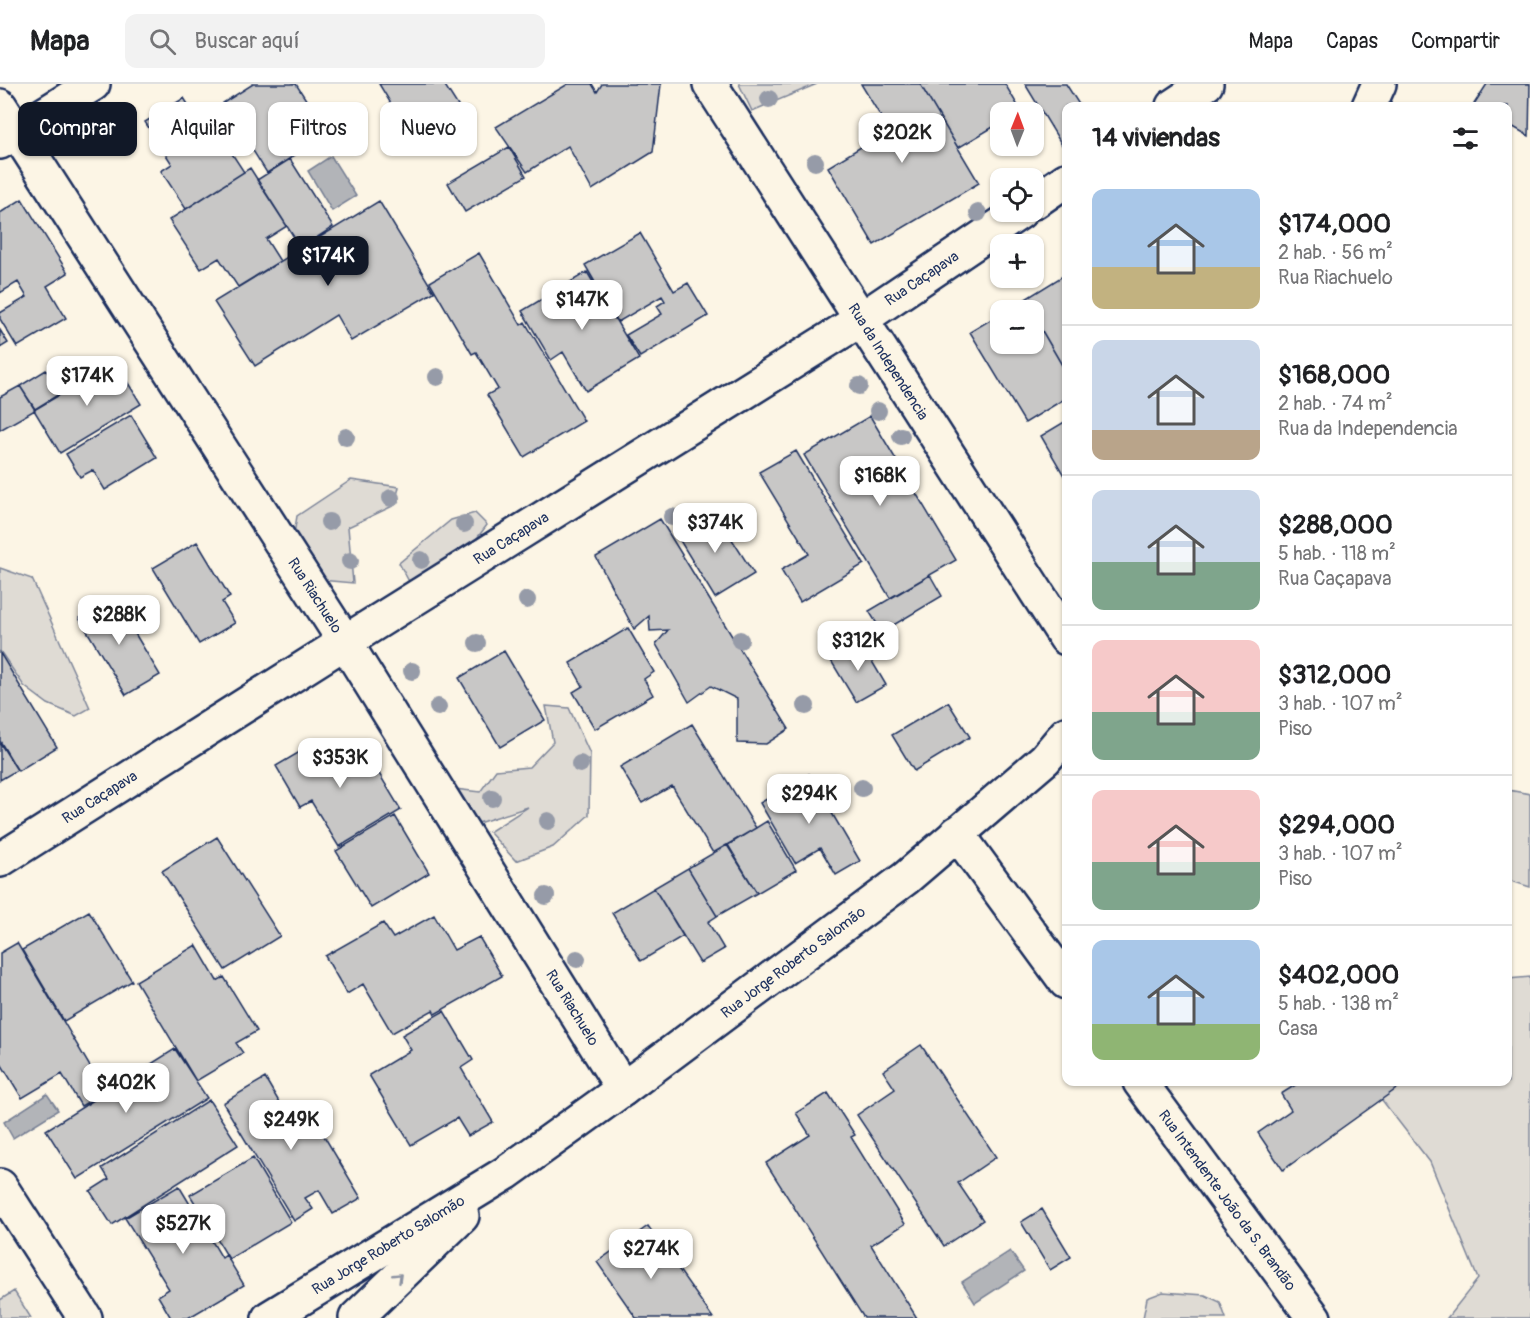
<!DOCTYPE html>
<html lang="es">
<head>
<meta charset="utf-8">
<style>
	:root { --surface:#fff; --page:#f2f2f2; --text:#202124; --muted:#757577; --line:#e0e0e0; --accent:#111827 }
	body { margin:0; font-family:Pangolin,sans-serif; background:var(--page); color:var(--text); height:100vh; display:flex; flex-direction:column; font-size:22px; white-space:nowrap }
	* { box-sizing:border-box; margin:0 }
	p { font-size:20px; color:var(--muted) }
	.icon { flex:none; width:33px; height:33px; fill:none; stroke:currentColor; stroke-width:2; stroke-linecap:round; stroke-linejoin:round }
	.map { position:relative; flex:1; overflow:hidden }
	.side { position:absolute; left:1062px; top:18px; width:450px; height:984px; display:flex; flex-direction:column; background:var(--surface); border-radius:12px; box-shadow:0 2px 4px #0004 }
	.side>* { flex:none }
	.hud { position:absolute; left:18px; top:18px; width:570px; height:54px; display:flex; gap:12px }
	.needle { width:39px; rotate:1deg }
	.buttons { position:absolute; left:990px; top:18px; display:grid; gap:12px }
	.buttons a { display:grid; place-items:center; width:54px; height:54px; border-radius:12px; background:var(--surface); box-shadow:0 2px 4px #0004; font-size:30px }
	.price { position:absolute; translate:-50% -51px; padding:0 14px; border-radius:12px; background:#fff; color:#222; font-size:20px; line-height:39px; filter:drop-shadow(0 2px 3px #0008) }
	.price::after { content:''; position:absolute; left:50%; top:36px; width:18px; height:14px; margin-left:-9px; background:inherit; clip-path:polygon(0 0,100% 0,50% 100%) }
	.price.current { background:var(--accent); color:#fff }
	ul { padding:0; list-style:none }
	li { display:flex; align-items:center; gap:18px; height:150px; padding:0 30px }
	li+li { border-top:2px solid var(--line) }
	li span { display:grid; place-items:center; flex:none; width:168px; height:120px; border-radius:12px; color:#555 }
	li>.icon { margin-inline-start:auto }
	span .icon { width:72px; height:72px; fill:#fffc; stroke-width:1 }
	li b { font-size:26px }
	h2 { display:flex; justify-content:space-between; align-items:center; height:72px; padding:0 30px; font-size:26px }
	.pill { padding:0 21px; border-radius:12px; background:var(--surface); box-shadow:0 2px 4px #0004; font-size:21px; line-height:54px }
	.pill.current { background:var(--accent); color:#fff }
	header { display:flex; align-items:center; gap:36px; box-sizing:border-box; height:84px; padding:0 30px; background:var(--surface); border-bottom:2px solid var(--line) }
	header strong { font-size:28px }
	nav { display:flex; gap:33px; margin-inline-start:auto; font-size:21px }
	.search { width:420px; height:54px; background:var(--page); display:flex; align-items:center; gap:15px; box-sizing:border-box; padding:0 21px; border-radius:12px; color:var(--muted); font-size:22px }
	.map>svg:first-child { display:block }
	.green { fill:#dfdbd4; stroke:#7d8599; stroke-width:1.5 }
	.water { fill:#b2b4b8; stroke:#767f94; stroke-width:1.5 }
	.building { fill:#c8c7c6; stroke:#1b2f5e; stroke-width:1.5 }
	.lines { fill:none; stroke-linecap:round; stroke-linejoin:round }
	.minor-casing { stroke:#1b2f5e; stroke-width:38 }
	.major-casing { stroke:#1b2f5e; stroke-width:38 }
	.minor { stroke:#fcf5e5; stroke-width:33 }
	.major { stroke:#fcf5e5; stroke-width:33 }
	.tree { fill:#969ba8 }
	.oneway { stroke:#8c92a2 }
	.labels { text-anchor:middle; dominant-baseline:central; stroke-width:5; stroke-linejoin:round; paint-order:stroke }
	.street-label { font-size:15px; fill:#1b2f5e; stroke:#fcf5e5 }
</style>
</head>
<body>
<header>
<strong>Mapa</strong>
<div class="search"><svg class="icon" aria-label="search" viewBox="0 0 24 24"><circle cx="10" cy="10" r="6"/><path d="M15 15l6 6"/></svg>Buscar aquí</div>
<nav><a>Mapa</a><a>Capas</a><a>Compartir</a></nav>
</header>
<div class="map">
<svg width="1530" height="1234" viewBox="0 0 1530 1234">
	<rect width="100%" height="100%" fill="#fcf5e5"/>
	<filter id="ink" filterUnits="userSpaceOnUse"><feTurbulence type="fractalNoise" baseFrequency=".0167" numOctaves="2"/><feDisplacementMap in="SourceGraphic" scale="12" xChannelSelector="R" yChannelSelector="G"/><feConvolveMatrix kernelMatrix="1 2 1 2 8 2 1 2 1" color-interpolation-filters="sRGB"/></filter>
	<g filter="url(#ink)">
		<!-- green -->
		<path class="green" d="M739,0H817L752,27Z
			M351,396L399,403L395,421L348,443L353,499L320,496L291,469L297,432Z
			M475,429L487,441L439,504L412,503L399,479L451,436Z
			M0,484L32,495L90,624L76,632L48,620L24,602L0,567Z
			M546,622L569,624L590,670L589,731L553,763L516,777L489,748L528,723L472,741L454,705L480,708L496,686L529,683L553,658Z
			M1508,706L1530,710V803L1508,796Z
			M1530,893V1234H1447L1478,1195L1430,1078L1368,998H1508V895Z
			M14,1207L31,1234H0V1216Z
			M1163,1208L1205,1211L1220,1218L1226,1234H1143L1147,1214Z"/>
		<!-- water -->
		<path class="water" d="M331,72L356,112L332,127L308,87Z
			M47,1010L58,1026L13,1054L4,1038Z
			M1010,1167L1024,1187L975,1219L962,1198Z"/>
		<!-- building -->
		<path class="building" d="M253,0H296L328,50L267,89L223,19Z
			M379,0H444L458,22L410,51Z
			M568,0H592L597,8L602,0H661L653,68L592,106L568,62L527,88L496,43Z
			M861,0H920L979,99L874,161L828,83L889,46Z
			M920,0H1005L1021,27L1000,28V39L958,64Z
			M1025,0H1066L1080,22H1066V58L1062,61Z
			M1487,0H1530L1529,52L1508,40V22H1478L1474,20Z
			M184,14L203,44L212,39L244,88L186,125L161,87L172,80L145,38Z
			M509,63L526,92L465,128L448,99Z
			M290,75L333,143L301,164L257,96Z
			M250,84L287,142L266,155L280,177L238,203L219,174L201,185L169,136Z
			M22,115L68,189L47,202L66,234L17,263L0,235V229L27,213L18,198L0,209V129Z
			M379,117L434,208L351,257L336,231L255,282L214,218Z
			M640,149L674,207L688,199L708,232L640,273L626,251L662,230L657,222L665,217L662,212L618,238L585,181Z
			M479,169L521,241L525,238L584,337L524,373L487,311L498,305L476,268L472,270L430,198Z
			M587,188L639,275L586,307L563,268L551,276L522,227Z
			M1066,190V288L1034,233V226H1030L1024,216Z
			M1024,216L1030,226H1006Z
			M1000,230V260H1034V233L1066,288V314L1025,339L970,248Z
			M0,246L8,259L0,264Z
			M115,278L141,320L60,369L34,326Z
			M46,286L61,309L35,325L20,302Z
			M20,302L35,326L0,346V313Z
			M131,331L157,374L105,406L93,386L80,393L66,370Z
			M870,332L956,476L890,514L804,371Z
			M1066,337V395L1041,352Z
			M796,367L864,480L800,518L781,486L809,470L759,388Z
			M714,427L754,490L715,514L676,450Z
			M660,435L789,645L766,660L737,659V615L711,602L689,618L656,560L668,546L650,547L649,532L634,545L596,473Z
			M197,458L230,513L222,518L235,539L199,560L153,484Z
			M930,491L942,512L882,548L869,527Z
			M113,513L160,591L126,611L79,534Z
			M628,544L654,588L644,595L653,611L595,645L573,608L583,602L570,579Z
			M860,557L886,601L856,618L830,575Z
			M504,567L545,636L500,663L459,594Z
			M0,569L57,663L18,687L0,657Z
			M948,618L970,653L914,687L892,651Z
			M692,640L756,744L713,769L672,702L642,719L620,683Z
			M320,656L332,675L360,658L401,726L339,763L311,717L300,723L276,682Z
			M0,659L17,686L0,696Z
			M809,690L860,777L836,791L820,764L795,779L760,719Z
			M395,732L429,789L371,824L336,767Z
			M767,737L796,786L757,809L728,761Z
			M217,753L280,852L225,886L162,787Z
			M727,761L757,809L717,832L688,784Z
			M688,784L717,832L708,838L724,865L700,879L654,804Z
			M654,804L683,852L641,877L612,829Z
			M89,827L132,897L64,937L22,866Z
			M434,831L454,866L479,853L502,892L435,930L433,926L392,949L363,900L347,910L325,872L383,839L393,854Z
			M17,859L105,1008L81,1022L62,990L22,1014L0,978V869Z
			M196,861L217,897L224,893L257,947L236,959L243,969L196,997L136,897Z
			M444,927L473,976L461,984L493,1038L468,1052L457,1034L411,1061L369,991L411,966L402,951Z
			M921,961L996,1073L958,1099L983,1136L944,1162L857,1031L895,1005L883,987Z
			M175,965L207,1014L77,1095L46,1046Z
			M265,994L289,1035L308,1025L361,1114L333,1130L319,1106L305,1114L313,1125L294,1137L223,1019Z
			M1300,998H1406L1283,1086L1258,1049L1291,1026L1281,1010Z
			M828,1009L855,1051L851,1053L905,1140L871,1161L917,1234H864L766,1079L810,1051L796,1029Z
			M209,1016L238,1061L112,1141L90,1107L109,1095L102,1084Z
			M253,1074L291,1138L229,1175L190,1111Z
			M179,1102L222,1174L226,1171L244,1201L188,1234H171L158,1212L169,1205L125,1134Z
			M1042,1125L1071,1173L1050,1186L1021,1138Z
			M648,1142L713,1234H636L597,1178Z"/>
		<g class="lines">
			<defs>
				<g id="minor">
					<path id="s1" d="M710,0L1066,554"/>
					<path id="s2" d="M0,22L345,558L623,1005"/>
					<path d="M1173,22L1206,0"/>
					<path d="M0,58L93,0"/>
					<path d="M1034,118L1066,96"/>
					<path d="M957,749L1066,898"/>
					<path id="s3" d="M0,776L345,558L860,236L1020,128"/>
					<path id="s4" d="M1140,998L1314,1234"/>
					<path d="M0,1102L85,1234"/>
				</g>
				<g id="major">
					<path d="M1369,22L1379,0"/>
					<path id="s5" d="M269,1234L506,1089L623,1005L906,794L1045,675L1066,650"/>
					<path d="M356,1234L462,1132"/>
				</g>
			</defs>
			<!-- minor casing -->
			<use href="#minor" class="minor-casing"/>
			<!-- major casing -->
			<use href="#major" class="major-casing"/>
			<!-- minor -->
			<use href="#minor" class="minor"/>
			<!-- major -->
			<use href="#major" class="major"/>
		</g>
		<!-- trees -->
		<g class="tree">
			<circle cx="769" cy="15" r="9"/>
			<circle cx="815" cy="78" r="9"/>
			<circle cx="978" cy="129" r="9"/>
			<circle cx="437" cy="293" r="9"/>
			<circle cx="859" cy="302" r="9"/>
			<circle cx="878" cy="327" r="9"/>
			<circle cx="901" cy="352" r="9"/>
			<circle cx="346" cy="353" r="9"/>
			<circle cx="391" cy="414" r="9"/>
			<circle cx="672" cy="433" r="9"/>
			<circle cx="329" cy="438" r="9"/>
			<circle cx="464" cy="440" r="9"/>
			<circle cx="421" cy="476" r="9"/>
			<circle cx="350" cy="477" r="9"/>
			<circle cx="527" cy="516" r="9"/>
			<circle cx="740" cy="556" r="9"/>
			<circle cx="477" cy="559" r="9"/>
			<circle cx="412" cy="587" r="9"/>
			<circle cx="806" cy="622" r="9"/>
			<circle cx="438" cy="623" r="9"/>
			<circle cx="580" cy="680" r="9"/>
			<circle cx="862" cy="704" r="9"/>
			<circle cx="492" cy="714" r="9"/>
			<circle cx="548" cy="737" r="9"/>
			<circle cx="546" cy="812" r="9"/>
			<circle cx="577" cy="875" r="9"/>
		</g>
		<!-- one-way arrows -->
		<defs><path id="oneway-chevron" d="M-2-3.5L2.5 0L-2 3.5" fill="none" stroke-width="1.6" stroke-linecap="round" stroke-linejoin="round" transform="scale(1.5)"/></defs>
		<use class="oneway" href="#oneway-chevron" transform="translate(398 1193) rotate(-44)"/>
	</g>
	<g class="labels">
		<!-- street labels -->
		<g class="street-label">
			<text stroke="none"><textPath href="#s3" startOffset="1090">Rua Caçapava</textPath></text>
			<text stroke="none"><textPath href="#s1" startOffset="330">Rua da Independencia</textPath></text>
			<text stroke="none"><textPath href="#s3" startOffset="604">Rua Caçapava</textPath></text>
			<text stroke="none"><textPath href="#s2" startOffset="582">Rua Riachuelo</textPath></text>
			<text stroke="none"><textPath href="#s3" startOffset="118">Rua Caçapava</textPath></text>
			<text stroke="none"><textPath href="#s5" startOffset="634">Rua Jorge Roberto Salomão</textPath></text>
			<text stroke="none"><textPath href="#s2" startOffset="1068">Rua Riachuelo</textPath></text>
			<text stroke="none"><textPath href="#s4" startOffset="147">Rua Intendente João da S. Brandão</textPath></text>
			<text stroke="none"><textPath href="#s5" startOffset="140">Rua Jorge Roberto Salomão</textPath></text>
		</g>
	</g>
</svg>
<div class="buttons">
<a><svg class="needle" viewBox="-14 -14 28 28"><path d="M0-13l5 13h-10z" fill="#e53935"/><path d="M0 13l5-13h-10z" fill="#757577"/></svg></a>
<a><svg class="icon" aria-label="locate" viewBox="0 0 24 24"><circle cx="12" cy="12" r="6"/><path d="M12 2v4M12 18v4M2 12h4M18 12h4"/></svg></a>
<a>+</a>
<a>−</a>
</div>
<b class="price" style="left:902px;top:80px">$202K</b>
<b class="price current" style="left:328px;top:203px">$174K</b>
<b class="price" style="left:582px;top:247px">$147K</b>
<b class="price" style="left:87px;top:323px">$174K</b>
<b class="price" style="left:880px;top:423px">$168K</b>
<b class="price" style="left:715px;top:470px">$374K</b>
<b class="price" style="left:119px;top:562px">$288K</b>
<b class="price" style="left:858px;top:588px">$312K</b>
<b class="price" style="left:340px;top:705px">$353K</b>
<b class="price" style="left:809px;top:741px">$294K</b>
<b class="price" style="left:126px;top:1030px">$402K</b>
<b class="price" style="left:291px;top:1067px">$249K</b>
<b class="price" style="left:183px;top:1171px">$527K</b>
<b class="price" style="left:651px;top:1196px">$274K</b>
<div class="hud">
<a class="pill current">Comprar</a>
<a class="pill">Alquilar</a>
<a class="pill">Filtros</a>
<a class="pill">Nuevo</a>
</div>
<section class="side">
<h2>14 viviendas<svg class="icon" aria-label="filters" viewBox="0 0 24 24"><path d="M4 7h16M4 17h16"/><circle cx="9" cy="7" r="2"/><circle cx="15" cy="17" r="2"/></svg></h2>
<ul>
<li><span style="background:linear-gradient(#a9c7e8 65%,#c2b280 0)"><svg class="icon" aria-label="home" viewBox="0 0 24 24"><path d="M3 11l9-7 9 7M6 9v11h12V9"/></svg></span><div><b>$174,000</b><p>2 hab. · 56 m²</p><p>Rua Riachuelo</p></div></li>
<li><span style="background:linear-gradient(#c9d6e8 75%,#b9a48a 0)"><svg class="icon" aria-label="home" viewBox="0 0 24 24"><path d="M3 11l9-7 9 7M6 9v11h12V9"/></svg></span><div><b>$168,000</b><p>2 hab. · 74 m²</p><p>Rua da Independencia</p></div></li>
<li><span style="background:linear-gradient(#c9d6e8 60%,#7fa58c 0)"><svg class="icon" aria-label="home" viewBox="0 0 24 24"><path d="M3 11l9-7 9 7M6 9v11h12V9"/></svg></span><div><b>$288,000</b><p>5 hab. · 118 m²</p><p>Rua Caçapava</p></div></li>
<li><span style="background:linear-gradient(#f6c9c9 60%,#7fa58c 0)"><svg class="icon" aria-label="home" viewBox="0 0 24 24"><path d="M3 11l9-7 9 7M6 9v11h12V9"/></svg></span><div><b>$312,000</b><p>3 hab. · 107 m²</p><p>Piso</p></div></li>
<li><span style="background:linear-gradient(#f6c9c9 60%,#7fa58c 0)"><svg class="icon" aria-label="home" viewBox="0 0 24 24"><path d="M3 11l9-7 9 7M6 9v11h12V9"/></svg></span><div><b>$294,000</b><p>3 hab. · 107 m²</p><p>Piso</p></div></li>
<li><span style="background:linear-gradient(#a9c7e8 70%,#8fb573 0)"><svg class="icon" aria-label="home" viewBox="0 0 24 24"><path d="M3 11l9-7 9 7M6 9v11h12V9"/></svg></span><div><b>$402,000</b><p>5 hab. · 138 m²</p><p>Casa</p></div></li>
</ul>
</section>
</div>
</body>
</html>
